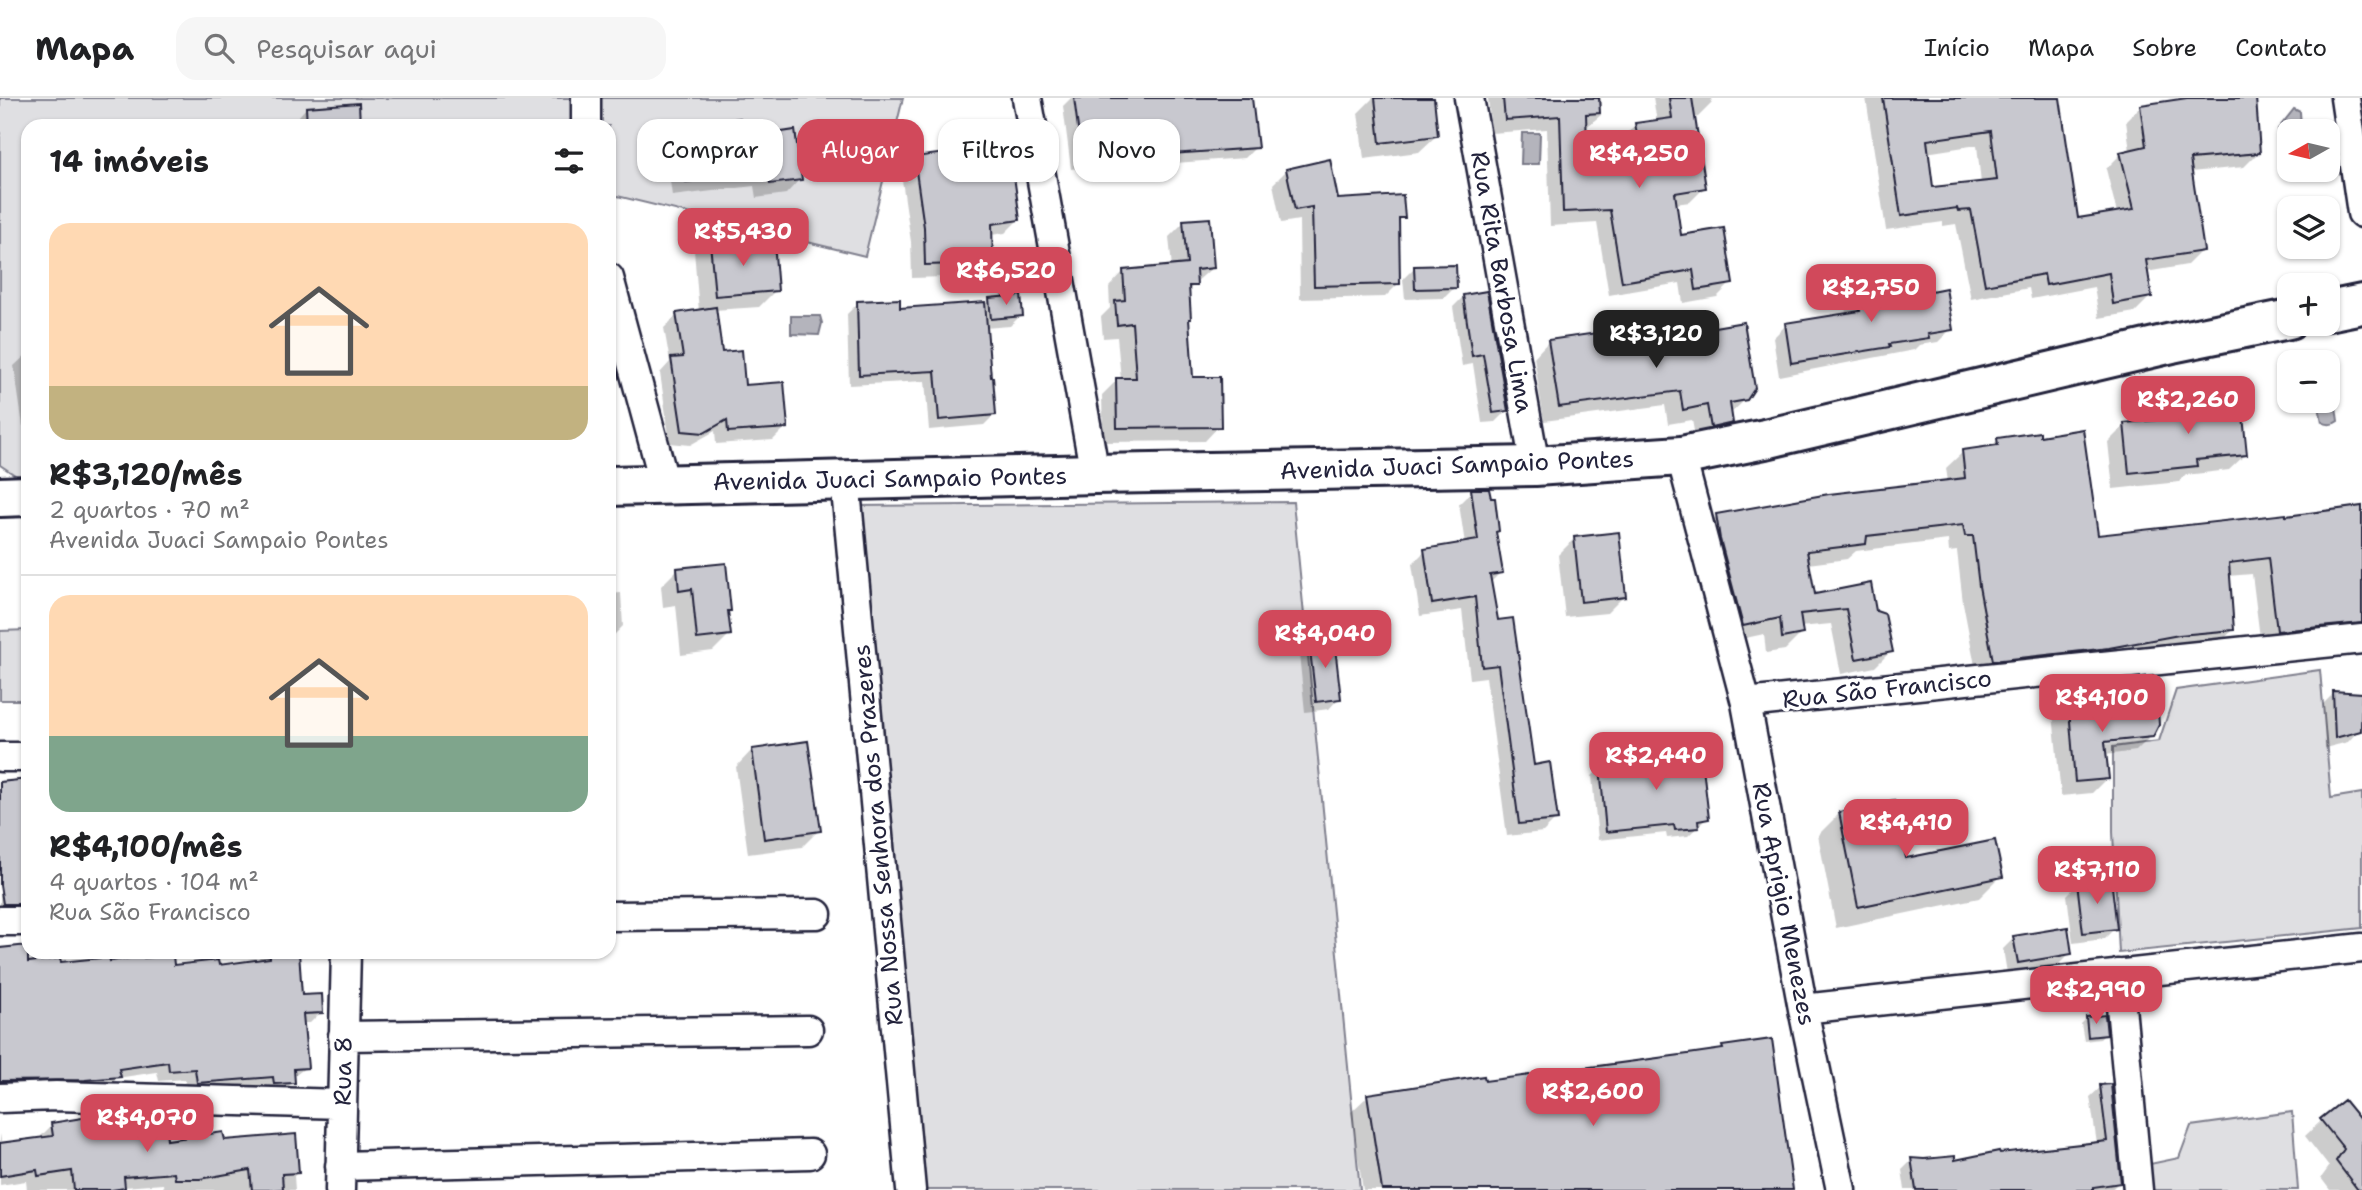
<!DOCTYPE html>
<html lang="pt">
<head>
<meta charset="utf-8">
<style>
	:root { --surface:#fff; --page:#f6f6f6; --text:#202124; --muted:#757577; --line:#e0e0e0; --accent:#d1495b }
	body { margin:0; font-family:"Shantell Sans",sans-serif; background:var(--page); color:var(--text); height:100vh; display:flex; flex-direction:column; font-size:26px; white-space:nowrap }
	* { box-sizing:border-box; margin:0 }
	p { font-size:23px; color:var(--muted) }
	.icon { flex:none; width:38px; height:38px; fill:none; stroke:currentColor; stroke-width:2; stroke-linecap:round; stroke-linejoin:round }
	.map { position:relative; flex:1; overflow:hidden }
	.sheet { position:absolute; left:21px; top:21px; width:595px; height:840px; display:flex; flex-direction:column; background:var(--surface); border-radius:21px; box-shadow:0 2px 5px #0004 }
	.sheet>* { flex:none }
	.top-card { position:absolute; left:637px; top:21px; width:665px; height:63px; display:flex; gap:14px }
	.needle { width:46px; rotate:262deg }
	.controls { position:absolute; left:2277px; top:21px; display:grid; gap:14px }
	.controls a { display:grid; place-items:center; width:63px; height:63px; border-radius:14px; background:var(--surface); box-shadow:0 2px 5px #0004; font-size:35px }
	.price { position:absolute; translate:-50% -60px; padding:0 16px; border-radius:14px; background:var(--accent); color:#fff; font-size:23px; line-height:46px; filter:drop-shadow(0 2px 4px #0008) }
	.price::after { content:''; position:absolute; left:50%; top:42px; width:21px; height:16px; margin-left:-10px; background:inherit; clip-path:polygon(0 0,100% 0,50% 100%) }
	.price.selected { background:#222; color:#fff }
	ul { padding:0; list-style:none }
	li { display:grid; align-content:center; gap:14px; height:371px; padding:0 28px }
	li+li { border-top:2px solid var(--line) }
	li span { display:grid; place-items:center; height:217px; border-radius:21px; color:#555 }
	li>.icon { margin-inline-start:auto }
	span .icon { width:126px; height:126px; fill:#fffc; stroke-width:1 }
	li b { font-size:30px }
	h2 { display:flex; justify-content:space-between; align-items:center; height:84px; padding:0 28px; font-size:30px }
	.tag { padding:0 24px; border-radius:21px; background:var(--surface); box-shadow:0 2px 5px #0004; font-size:24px; line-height:63px }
	.tag.selected { background:var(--accent); color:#fff }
	header { display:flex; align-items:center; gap:42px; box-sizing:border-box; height:98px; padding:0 35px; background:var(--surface); border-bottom:2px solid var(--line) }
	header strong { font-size:33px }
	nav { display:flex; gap:38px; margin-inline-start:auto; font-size:24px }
	.search { width:490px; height:63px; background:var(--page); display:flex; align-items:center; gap:18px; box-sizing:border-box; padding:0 24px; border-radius:21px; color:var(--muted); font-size:26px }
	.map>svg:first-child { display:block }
	.green { fill:#dfdfe2; stroke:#80808e; stroke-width:2 }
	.water { fill:#b4b4bc; stroke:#7a7a88; stroke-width:2 }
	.shadow { fill:#0003; fill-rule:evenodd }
	.building { fill:#c8c8cf; stroke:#22223b; stroke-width:2; fill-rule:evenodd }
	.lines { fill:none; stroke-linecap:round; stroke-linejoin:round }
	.minor-casing { stroke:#22223b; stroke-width:33 }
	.secondary-casing { stroke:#22223b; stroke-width:44 }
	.minor { stroke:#fff; stroke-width:28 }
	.secondary { stroke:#fff; stroke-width:38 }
	.labels { text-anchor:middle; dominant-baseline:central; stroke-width:7; stroke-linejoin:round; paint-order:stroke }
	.street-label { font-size:24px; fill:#22223b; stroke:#fff }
</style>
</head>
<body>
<header>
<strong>Mapa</strong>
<div class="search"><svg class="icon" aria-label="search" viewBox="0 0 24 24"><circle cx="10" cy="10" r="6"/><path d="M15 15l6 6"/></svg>Pesquisar aqui</div>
<nav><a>Início</a><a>Mapa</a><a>Sobre</a><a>Contato</a></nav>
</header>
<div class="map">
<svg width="2362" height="1092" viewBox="0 0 2362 1092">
	<rect width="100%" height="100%" fill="#fff"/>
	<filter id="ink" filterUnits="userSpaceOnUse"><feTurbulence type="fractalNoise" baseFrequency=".0143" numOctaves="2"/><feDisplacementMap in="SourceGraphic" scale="14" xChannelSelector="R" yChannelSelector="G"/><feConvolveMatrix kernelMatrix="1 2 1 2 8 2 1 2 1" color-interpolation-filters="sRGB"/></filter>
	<g filter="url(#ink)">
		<!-- green -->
		<path class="green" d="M0,0H903L865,158L609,96V28H28V377L24,383L0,367Z
			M1293,404L1360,1092H914L853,408Z
			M28,532V602H0V533Z
			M2320,572L2331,700L2362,695V830L2119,855L2113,734V649L2159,643L2176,592Z
			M2292,1014L2298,1092H2153L2150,1066L2179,1060L2191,1028Z"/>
		<!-- water -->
		<path class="water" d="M2294,11L2300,14L2301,28L2297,33H2289V43L2284,48H2280L2278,31Z
			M1522,35H1540L1539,66H1521Z
			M791,218H820L822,225L819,237L791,236Z
			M2328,285L2333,287L2338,323C2333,327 2327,327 2322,324L2318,303H2328Z"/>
		<!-- shadow -->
		<path class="shadow" d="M1071,0H1250L1256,49L1245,60L1161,66L1160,61L1071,71L1063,8Z
			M1373,0H1432L1436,38L1419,54L1364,61L1358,15Z
			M1488,0H1601V17L1584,31L1586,77L1627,70L1622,41L1636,27L1657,24L1653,0H1711L1712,5L1698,19L1693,20L1704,90L1690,104L1675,106L1680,139L1731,185L1717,199L1683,205L1680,185L1609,197L1597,125L1550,128L1547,31L1491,35Z
			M1866,0H2058L2076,122L2117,115L2106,71L2121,56L2130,53L2126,23L2141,8L2192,0H2254L2259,54L2244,69L2190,74L2202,152L2187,167L2146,174L2150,199L2135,214L2099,220L2094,189L2031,201L2029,190L1971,201L1956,126L1943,128V124L1886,132ZM1977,47L1981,86L1931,91L1926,55Z
			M306,10L360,18L361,28H290Z
			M680,30L741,42L800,81L786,96L756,100L754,88L672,98L665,44Z
			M954,50L1018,122L1005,135L991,137L992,165L978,178L912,180L911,144L901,75L915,61L947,57Z
			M1287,72L1337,103L1403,119L1397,125L1399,185L1385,199L1300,201L1299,122L1281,125L1273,86Z
			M1184,124L1212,170L1195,185L1187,195V222L1191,281L1219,328L1205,343L1103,344L1102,297L1117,282H1121L1117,239L1103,240L1101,219L1110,210L1109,189L1123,174L1172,170L1169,139Z
			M710,136L776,192L759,209L714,212L721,256L744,289L786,329L773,342L716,346L715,333L690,347L670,345L660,275L670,264L664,230L677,217L699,214L694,152Z
			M1414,170L1455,189L1444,200L1405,201L1403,181Z
			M1858,193L1880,197H1920L1951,231L1938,244L1919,247L1914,252L1779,278L1773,240L1786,227L1846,217L1845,206Z
			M1464,198L1506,313L1495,324L1482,325L1473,266L1462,268L1453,209Z
			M990,202L1021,217L1010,228L985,230L995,316L984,327L929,332L925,283L849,287L847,216L858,205L898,212L983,208Z
			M1692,234L1746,301L1730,316L1731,324L1716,340L1696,344L1692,322L1668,326L1665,307L1544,323L1534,259L1549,243L1643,250L1660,257L1677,254V250Z
			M28,255V327L23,328L14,268Z
			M2177,307L2246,356L2229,372L2186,377L2179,384L2113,391L2108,344L2125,327L2161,323Z
			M1998,342L2096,438L2285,420L2362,409V539L2261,548L2252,476L2228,478L2233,532L2216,548L1977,578L1963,505L1957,453L1949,454L1948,442L1856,453L1847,461L1808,466L1814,498L1875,515L1891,553L1875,569L1841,576L1831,526L1800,529L1801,536L1785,552L1766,555L1764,536L1727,544L1700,434L1717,418L1948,384L1946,370L1963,354L1989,350Z
			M1472,393L1495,435L1501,474L1490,485L1496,524L1533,669L1556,721L1543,734L1507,738L1486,579L1470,581L1462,512L1420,518L1412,466L1425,453L1465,446L1459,406Z
			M1575,440L1624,498L1607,515L1565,519L1558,457Z
			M677,472L727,514L729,537L713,553L681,557L676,507L663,509L661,488Z
			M621,495L623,528L609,542V496Z
			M1309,545L1339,600L1329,611L1305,614L1299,556Z
			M2334,595L2359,632L2348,644L2325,650L2323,606Z
			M2068,600L2101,620L2151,638L2136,653L2105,657L2107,680L2092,695L2061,698L2053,616ZM2145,638V641L2097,647L2096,643Z
			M752,652L819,732L802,749L748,756L736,669Z
			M1664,653L1707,720L1688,738L1667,740L1666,735L1598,742L1592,678L1601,669L1656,662Z
			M28,683V816L0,817V686Z
			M1840,715L1905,762L2001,778L1979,800L1836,830L1818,737Z
			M2078,786L2115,830L2104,841L2073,845L2067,797Z
			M2014,840L2070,855L2059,866L2007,875L2003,851Z
			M265,854H297L301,899L321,914L310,925H302L306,969L292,980L293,984L282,995L263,996V989L187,995L185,981L159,983L157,974L117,980L108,989L0,993V861L8,868L108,865L173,869H217L260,863L259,859Z
			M2086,921L2105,936L2100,941L2084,943L2081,926Z
			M1723,950L1791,1092H1363L1351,1014L1368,998L1483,985L1720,953Z
			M2101,989L2119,1084L2111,1092H1905L1902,1072L1912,1062L1954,1064L2097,1046L2090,999Z
			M2322,1022L2362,1027V1092H2330L2321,1080L2329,1069L2305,1038Z
			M101,1026L165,1044H223L297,1075L294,1078L295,1092H164L163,1086L124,1089V1092H27L26,1083L0,1087V1036L2,1047L41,1041V1038L52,1027Z"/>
		<!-- building -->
		<path class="building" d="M1074,0H1252L1258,50L1171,56V51L1082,61Z
			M1375,0H1434L1438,38L1380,45Z
			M1503,0H1599L1600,15L1586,16L1588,75L1642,66L1635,25L1672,20L1669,0H1692L1706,90L1675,95L1681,137L1724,130L1733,186L1696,192L1693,172L1622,184L1610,112L1563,114L1560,18L1505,22Z
			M1883,0H2060L2078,120L2134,111L2120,54L2146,48L2140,7L2187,0H2256L2260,55L2190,61L2204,153L2146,162L2152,199L2113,206L2109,175L2046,187L2044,176L1985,187L1971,112L1958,113L1957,110L1901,118ZM1991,33L1997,82L1933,89L1927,42Z
			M359,5L360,28H307L306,9Z
			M740,20L743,40L795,32L802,82L770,86L769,74L686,84L679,28Z
			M1009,41L1020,122L992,126L993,165L925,167L924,129L914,59L954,54L953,48Z
			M1330,61L1338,101L1403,97L1405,120H1399L1400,186L1314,188L1312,109L1295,112L1286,71Z
			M1210,120L1214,170L1196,172L1197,188H1189L1191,221H1189L1193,279H1220L1221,329L1117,330L1116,280H1136L1132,225L1117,227L1115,203L1125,202L1123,172L1187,166L1183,122Z
			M709,134L733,153L742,147L774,144L778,193L715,198Z
			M1456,167L1457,190L1415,191L1414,168Z
			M1881,187L1882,195L1920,189L1921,195L1946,190L1953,232L1928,236L1929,240L1889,246L1890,249L1791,265L1785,225L1860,213L1857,191Z
			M1487,193L1508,313L1493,315L1483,256L1472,258L1463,197Z
			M1021,197L1023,218L991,221L989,200Z
			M900,201V210L985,204L991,279H993L996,317L939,322L935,273L859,277L857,203Z
			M716,209L722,254L742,252L745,287L784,284L788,330L728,334L727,322L704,335L682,333L671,260L683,259L676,215Z
			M1744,224L1755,290L1747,302L1730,305L1733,325L1711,330L1707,307L1683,312L1680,293L1559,309L1548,242L1631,230L1644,248L1660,255L1694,250L1691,233Z
			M2241,298L2247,357L2196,362L2197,368L2129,375L2124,325L2178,320L2177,305Z
			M2083,331L2098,437L2286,416V418L2362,408V525L2277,533L2268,460L2229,465L2234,532L2179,537L2109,550L1993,563L1979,488L1973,438H1965L1963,427L1867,438L1866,446L1807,453L1815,496L1871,485L1876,513L1885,516L1893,554L1856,561L1846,511L1800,516L1803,536L1782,540L1780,520L1743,528L1720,441L1716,416L1829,396L1965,380L1962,352L1998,347L1997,340L2040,334V338Z
			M1471,391H1489L1491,400H1495L1499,433L1496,434L1503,475L1490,477L1498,522L1513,520L1534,667L1550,664L1558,722L1519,726L1498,567L1482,569L1475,499L1432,506L1424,451L1478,442Z
			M1619,434L1626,499L1581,504L1574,439Z
			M726,465L731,513H728L731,537L697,541L692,491L679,493L677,470Z
			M1334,540L1341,601L1316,604L1309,543Z
			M2333,593L2362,595L2361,633L2335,640Z
			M2101,595L2103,618L2158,612L2159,627L2153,639L2105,644L2109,681L2075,684L2068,599Z
			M808,643L821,733L764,741L752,651Z
			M1690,648V654L1701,652L1709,721L1698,723L1699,730L1675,732L1674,727L1606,734L1600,668L1664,659V652Z
			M28,681V806H3L0,787V684Z
			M1894,702L1906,760L1995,742L2003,779L1858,809L1839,714Z
			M2111,780L2117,831L2083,835L2077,784Z
			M2068,829L2072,856L2018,865L2013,838Z
			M28,847V864L60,860L61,864L109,859L110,863L143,858L144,860L173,857L174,867L218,862L219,867L270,860V854H299L302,897L322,896L323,915L303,916L308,970L294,971L295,985L274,986L273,979L197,985L195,971L169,973L168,964L119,971L121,979L85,982L0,983V850Z
			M2105,917L2107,937L2088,939L2086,919Z
			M1772,941L1793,1092H1382L1367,996L1484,978L1485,983L1688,956L1723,951L1722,948Z
			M2111,986L2121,1085L2093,1089V1092H1916L1911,1060L1924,1061L1955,1058V1062L1999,1053L2000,1055L2107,1043L2100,987Z
			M2344,1002L2362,1024V1092H2358L2336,1063L2344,1051L2320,1021Z
			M101,1017L102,1024L165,1019L167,1042L223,1034L225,1042L296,1036L299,1075L282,1076L283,1091L272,1092H252L250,1072L200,1081H175L174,1075L124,1079L125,1090L112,1092H74L72,1073L38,1078L37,1072L0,1078V1045L53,1038L51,1025Z"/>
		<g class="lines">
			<defs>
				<path id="minor" d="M1027,0L1095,376
					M1469,0L1535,368
					M2345,0L2362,115
					M586,28V0
					M609,180L665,387
					M1681,358L1746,605L1803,911L1841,1092
					M845,381L911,1092
					M1746,605L2362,541
					M0,659H28
					M609,818L817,816
					M0,823H28
					M2118,876L2138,1092
					M1803,911L2362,850
					M343,938L808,932
					M0,1000L56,998L342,1006
					M340,1068L810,1056
					M340,1092L346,854"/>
				<path id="secondary" d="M2328,213L2362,206
					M609,388L1095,376L1535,368L1681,358L1765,341L2172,245L2289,221
					M0,399L28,398"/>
			</defs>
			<!-- minor casing -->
			<use href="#minor" class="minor-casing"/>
			<!-- secondary casing -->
			<use href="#secondary" class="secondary-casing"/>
			<!-- minor -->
			<use href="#minor" class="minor"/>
			<!-- secondary -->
			<use href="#secondary" class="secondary"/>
		</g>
	</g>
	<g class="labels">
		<!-- street labels -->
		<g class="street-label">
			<text transform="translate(1502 184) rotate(80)">Rua Rita Barbosa Lima</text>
			<text transform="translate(1457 367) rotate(-2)">Avenida Juaci Sampaio Pontes</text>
			<text transform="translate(890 381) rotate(-1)">Avenida Juaci Sampaio Pontes</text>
			<text transform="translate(1887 591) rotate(-6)">Rua São Francisco</text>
			<text transform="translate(878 737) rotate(-95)">Rua Nossa Senhora dos Prazeres</text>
			<text transform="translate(1784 806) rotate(79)">Rua Aprigio Menezes</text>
			<text transform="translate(343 973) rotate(-89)">Rua 8</text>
		</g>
	</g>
</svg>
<div class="controls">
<a><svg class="needle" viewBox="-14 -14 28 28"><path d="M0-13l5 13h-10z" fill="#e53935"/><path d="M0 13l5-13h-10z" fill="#757577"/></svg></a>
<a><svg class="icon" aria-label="layers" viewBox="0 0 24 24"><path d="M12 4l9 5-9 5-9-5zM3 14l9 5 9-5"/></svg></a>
<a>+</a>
<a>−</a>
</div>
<b class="price" style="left:1639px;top:92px">R$4,250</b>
<b class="price" style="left:743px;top:170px">R$5,430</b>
<b class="price" style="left:1006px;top:209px">R$6,520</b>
<b class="price" style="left:1871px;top:226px">R$2,750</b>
<b class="price selected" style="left:1656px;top:272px">R$3,120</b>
<b class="price" style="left:2188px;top:338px">R$2,260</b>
<b class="price" style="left:1325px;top:572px">R$4,040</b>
<b class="price" style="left:2102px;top:636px">R$4,100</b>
<b class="price" style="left:1656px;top:694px">R$2,440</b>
<b class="price" style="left:1906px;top:761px">R$4,410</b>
<b class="price" style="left:2097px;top:808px">R$7,110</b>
<b class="price" style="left:2096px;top:928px">R$2,990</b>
<b class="price" style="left:1593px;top:1030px">R$2,600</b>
<b class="price" style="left:147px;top:1056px">R$4,070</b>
<div class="top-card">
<a class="tag">Comprar</a>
<a class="tag selected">Alugar</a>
<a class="tag">Filtros</a>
<a class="tag">Novo</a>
</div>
<section class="sheet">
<h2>14 imóveis<svg class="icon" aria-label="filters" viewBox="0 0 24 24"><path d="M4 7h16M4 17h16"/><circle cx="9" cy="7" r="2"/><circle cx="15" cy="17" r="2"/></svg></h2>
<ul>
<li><span style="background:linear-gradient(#ffd9b3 75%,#c2b280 0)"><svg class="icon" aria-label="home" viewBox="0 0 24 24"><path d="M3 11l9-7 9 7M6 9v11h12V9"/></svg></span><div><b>R$3,120/mês</b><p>2 quartos · 70 m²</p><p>Avenida Juaci Sampaio Pontes</p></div></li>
<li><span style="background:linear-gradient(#ffd9b3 65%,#7fa58c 0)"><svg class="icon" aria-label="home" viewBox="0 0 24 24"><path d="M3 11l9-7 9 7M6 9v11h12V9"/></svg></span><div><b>R$4,100/mês</b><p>4 quartos · 104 m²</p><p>Rua São Francisco</p></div></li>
</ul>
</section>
</div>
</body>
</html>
